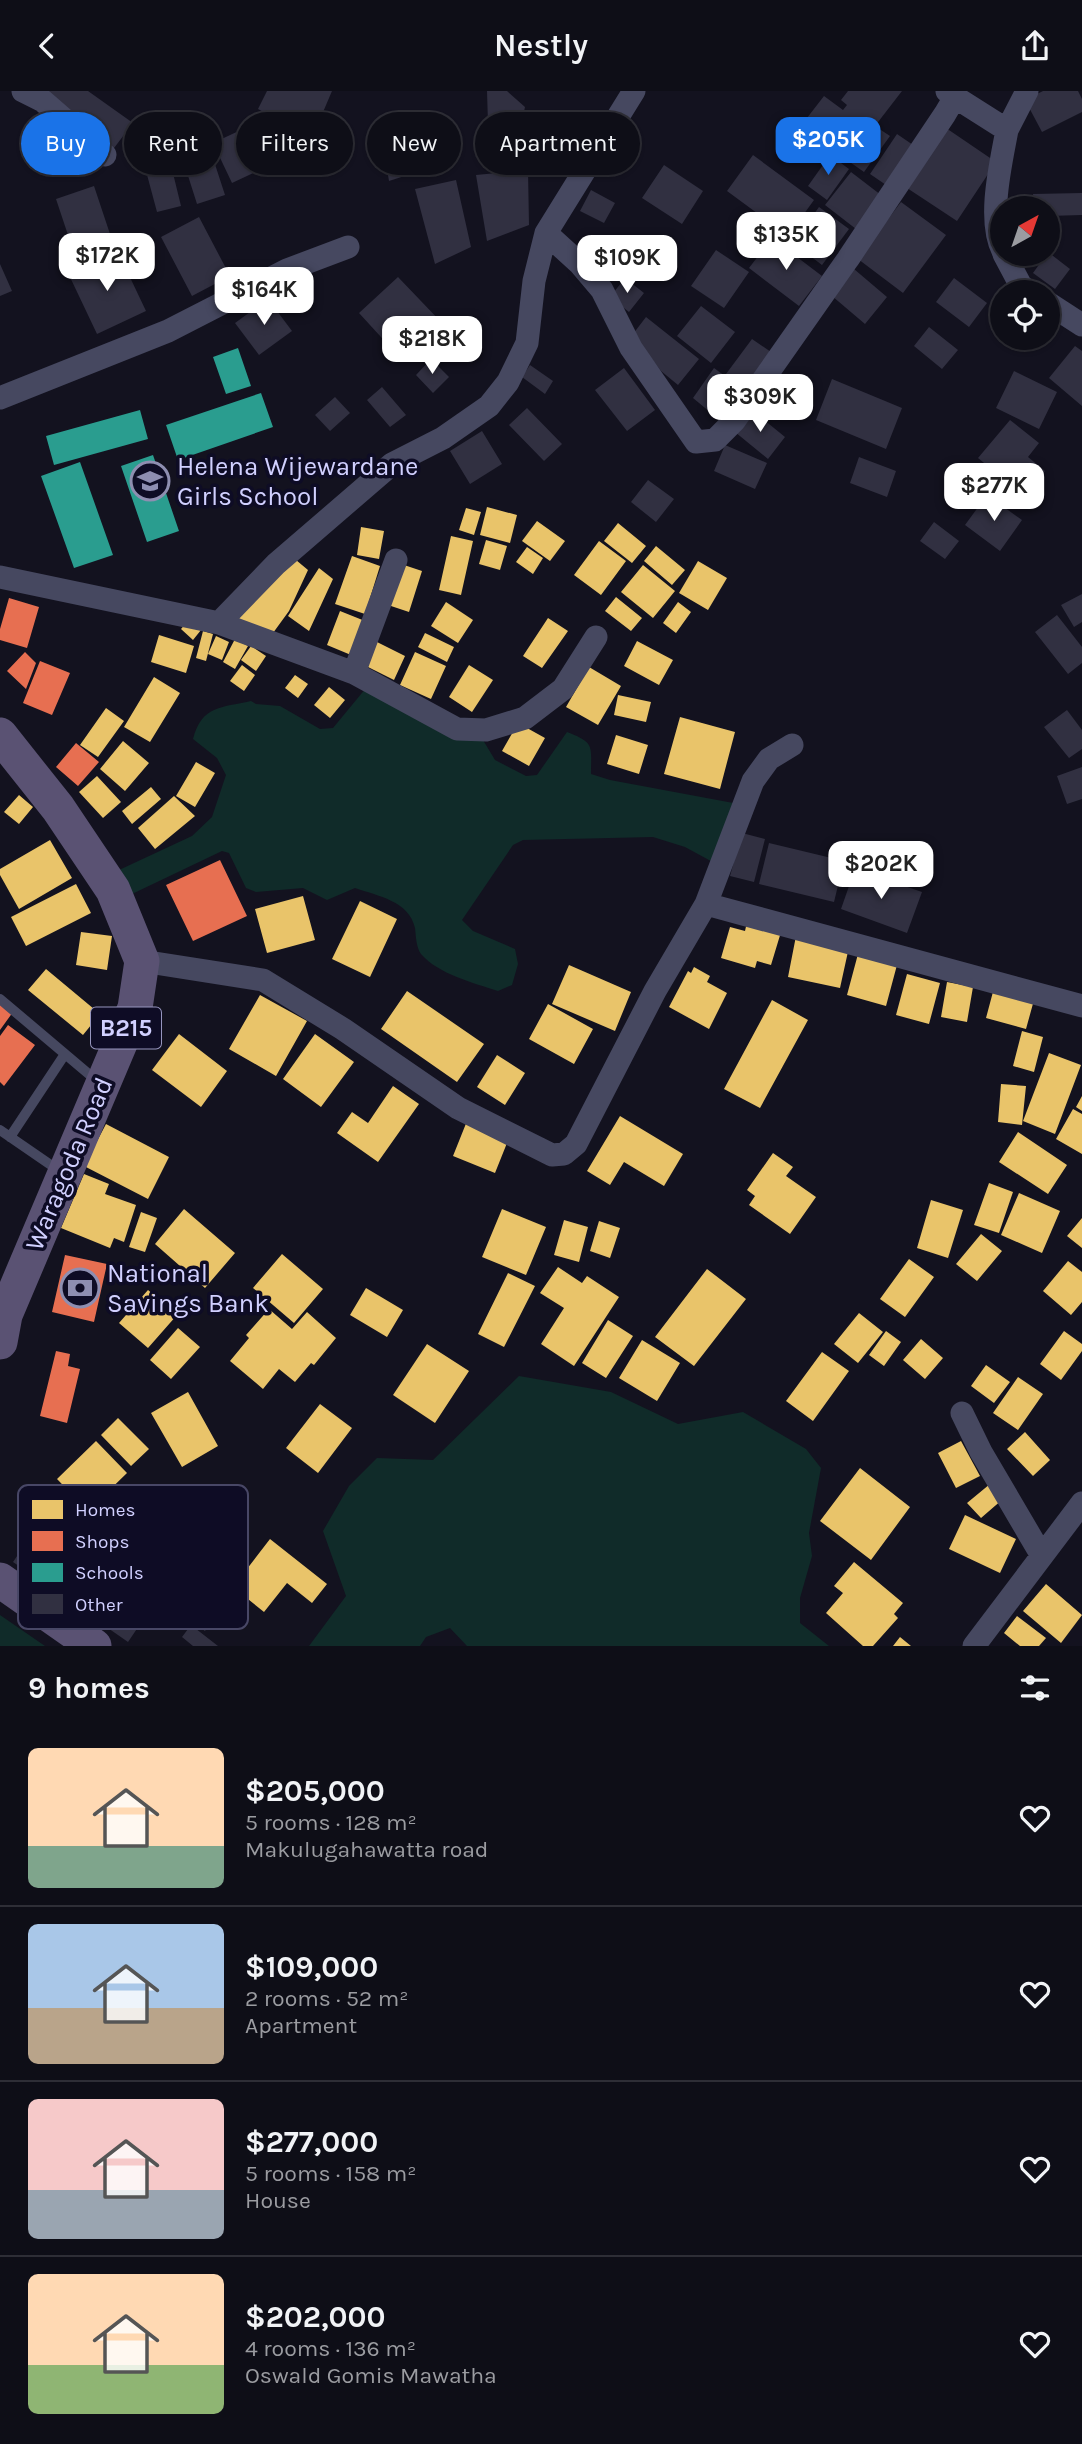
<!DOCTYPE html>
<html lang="en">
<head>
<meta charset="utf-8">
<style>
	:root { --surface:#0e0e17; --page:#171720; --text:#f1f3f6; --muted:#9b9ca1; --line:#2e2e36; --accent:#1a73e8 }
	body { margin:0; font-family:Karla,sans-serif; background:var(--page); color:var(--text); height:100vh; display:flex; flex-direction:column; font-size:26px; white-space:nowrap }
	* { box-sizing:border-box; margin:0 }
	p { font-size:23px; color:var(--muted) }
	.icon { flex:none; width:38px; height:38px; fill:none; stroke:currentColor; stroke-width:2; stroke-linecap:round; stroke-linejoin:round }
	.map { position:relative; height:1555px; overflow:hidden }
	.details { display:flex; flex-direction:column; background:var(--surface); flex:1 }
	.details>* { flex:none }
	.top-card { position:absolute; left:21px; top:21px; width:700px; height:63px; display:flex; gap:14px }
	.needle { width:46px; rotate:40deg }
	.controls { position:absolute; left:990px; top:105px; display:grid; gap:14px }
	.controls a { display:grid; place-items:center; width:70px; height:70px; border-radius:50%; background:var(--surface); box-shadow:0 2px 5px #0004,0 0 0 2px var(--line); font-size:35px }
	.price { position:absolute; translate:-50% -60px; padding:0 16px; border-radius:14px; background:#fff; color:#222; font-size:23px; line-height:46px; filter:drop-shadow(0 2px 4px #0008) }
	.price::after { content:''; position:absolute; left:50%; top:42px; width:21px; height:16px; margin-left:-10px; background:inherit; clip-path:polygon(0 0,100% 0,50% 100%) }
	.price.selected { background:var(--accent); color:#fff }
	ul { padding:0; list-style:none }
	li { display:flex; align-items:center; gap:21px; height:175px; padding:0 28px }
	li+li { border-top:2px solid var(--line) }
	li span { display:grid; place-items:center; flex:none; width:196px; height:140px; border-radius:10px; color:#555 }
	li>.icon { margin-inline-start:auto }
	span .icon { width:84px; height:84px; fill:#fffc; stroke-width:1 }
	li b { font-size:30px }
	h2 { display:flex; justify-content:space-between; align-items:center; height:84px; padding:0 28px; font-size:30px }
	.chip { padding:0 24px; border-radius:32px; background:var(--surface); box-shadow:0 2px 5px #0004,0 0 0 2px var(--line); font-size:24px; line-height:63px }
	.chip.selected { background:var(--accent); color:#fff }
	header { display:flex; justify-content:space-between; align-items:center; height:91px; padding:0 28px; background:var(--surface); font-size:32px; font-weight:600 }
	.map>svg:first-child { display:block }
	.green { fill:#102b29 }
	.homes { fill:#e9c46a }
	.shops { fill:#e76f51 }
	.schools { fill:#2a9d8f }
	.building { fill:#313041 }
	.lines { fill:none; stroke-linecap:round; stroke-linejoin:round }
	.lane { stroke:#464860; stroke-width:10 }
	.street { stroke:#464860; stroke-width:23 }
	.primary { stroke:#5a5273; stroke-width:35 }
	.labels { text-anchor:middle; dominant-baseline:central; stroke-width:7; stroke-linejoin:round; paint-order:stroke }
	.shield { fill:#0e0c25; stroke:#9695be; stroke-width:2 }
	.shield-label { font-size:24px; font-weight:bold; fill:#d1d0ff }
	.poi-label { font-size:26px; fill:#d1d0ff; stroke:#0e0c25; text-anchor:start }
	.street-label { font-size:26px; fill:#d1d0ff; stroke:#0e0c25 }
	.key { fill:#0e0c25; stroke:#484766; stroke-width:2 }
	.key-label { font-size:19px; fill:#d1d0ff }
</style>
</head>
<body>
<header><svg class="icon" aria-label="back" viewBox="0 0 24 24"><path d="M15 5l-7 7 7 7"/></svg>Nestly<svg class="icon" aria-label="share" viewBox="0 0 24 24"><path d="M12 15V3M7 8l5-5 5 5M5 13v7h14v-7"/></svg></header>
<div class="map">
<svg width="1082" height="1555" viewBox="0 0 1082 1555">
	<rect width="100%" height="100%" fill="#13121f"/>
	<!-- green -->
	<path class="green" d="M371,591L477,639L495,669L526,685L537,684L567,641C595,652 591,654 591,683L610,689L744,714L720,775L685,756L653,746L523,749L513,754L462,829L473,840L515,858L518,873L512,894L498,900C474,892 438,883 421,863C416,856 416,845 415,837C409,810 378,805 355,797L327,809L303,797L256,801L246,797L229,762L222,760L132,803L104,786L192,745L212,726L226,684L217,667L193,648C202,614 221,617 251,610L256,613L280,615L320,638L333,637Z
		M519,1285L611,1301L678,1333L743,1321L806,1358L821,1377L809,1442L812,1465L800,1507V1532L829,1555H467L450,1537L426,1546L420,1555H309L346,1505L323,1440L349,1395L377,1367L433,1369Z
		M0,1524L45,1555H0Z"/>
	<!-- homes -->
	<path class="homes" d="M487,416L517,424L510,452L480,444Z
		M466,417L481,421L474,444L459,439Z
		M537,430L565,450L550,470L522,450Z
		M618,432L646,455L632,472L604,450Z
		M361,436L384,440L379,468L357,464Z
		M451,445L473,450L461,504L439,499Z
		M486,449L507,455L500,479L479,473Z
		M599,450L626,470L601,504L574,484Z
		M656,455L685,479L672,494L644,470Z
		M527,456L543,467L533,483L516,471Z
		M352,465L380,475L365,523L335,513Z
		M296,469L308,479L289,520L273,542L235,527Z
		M698,470L727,487L708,519L679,502Z
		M398,472L422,480L409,521L385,513Z
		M643,474L675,500L653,527L621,501Z
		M319,477L333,488L309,540L288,525Z
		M616,506L642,527L631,540L605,520Z
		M446,511L473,529L458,552L431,535Z
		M678,511L691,521L676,542L663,532Z
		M340,520L365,530L351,564L327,554Z
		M548,527L568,540L542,577L523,565Z
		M189,529L201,539L193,549L181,538Z
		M203,540L213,543L206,570L196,567Z
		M425,542L454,556L447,571L418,556Z
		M159,544L194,555L186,582L151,571Z
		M216,545L229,551L222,569L208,563Z
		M235,548L248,555L235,578L223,571Z
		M637,550L673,569L659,594L624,575Z
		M377,551L405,565L394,589L366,575Z
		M251,555L266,565L256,580L241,569Z
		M415,561L446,575L431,608L400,594Z
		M242,574L255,584L244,600L230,590Z
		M469,574L493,589L472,621L449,606Z
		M589,576L621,595L598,634L566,616Z
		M295,584L308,593L298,607L285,597Z
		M154,586L180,602L150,651L124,636Z
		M329,596L345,609L330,627L314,614Z
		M618,604L651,611L646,631L614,624Z
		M106,617L124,630L98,666L80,654Z
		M680,626L735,641L720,698L664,683Z
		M518,632L545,647L529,675L502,660Z
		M616,644L648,654L639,683L607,673Z
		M123,650L149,672L125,700L100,678Z
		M196,671L215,682L195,716L176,705Z
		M97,685L121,711L103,727L79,701Z
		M151,696L161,708L132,733L122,720Z
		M19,704L33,716L19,733L4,721Z
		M174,705L195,725L155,758L138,737Z
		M50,749L72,787L19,818L0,784V778Z
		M76,793L91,822L26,855L11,826Z
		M303,805L315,849L267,862L255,818Z
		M360,810L397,828L370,886L332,868Z
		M747,831L781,841L771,874L757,870L755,877L721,867L730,836L745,840Z
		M81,841L112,845L107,879L76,874Z
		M796,845L849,856L840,897L788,886Z
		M858,863L897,874L886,915L847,904Z
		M569,874L631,901L615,940L552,913Z
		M694,876L710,885L707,891L727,902L709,938L669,916L688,880L691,882Z
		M46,878L100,923L83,944L28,899Z
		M907,883L940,892L929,933L896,924Z
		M947,891L973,896L967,931L941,926Z
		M994,897L1034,909L1026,938L986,927Z
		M407,900L484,953L457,991L381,938Z
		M260,904L307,930L276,985L229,958Z
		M772,909L808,929L760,1017L724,998Z
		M548,913L593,938L574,973L529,948Z
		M1022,940L1043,946L1034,981L1013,975Z
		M179,943L227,980L201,1016L152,979Z
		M315,943L354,971L321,1016L283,988Z
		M1049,962L1081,974L1055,1043L1023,1030Z
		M497,964L525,982L505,1014L477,996Z
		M1001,993L1026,995L1022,1034L998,1031Z
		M393,995L419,1013L378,1071L337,1042L352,1021L368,1032Z
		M1082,1005V1020L1076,1016Z
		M1073,1018L1082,1023V1063L1056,1048Z
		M620,1025L683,1063L664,1095L624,1071L610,1094L587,1080Z
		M467,1030L509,1047L495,1082L453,1065Z
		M106,1033L169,1066L148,1108L84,1075Z
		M1018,1041L1067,1074L1048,1103L999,1071Z
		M773,1062L793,1076L786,1085L816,1106L790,1143L749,1114L755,1105L747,1099Z
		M84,1083L109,1093L105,1103L136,1114L124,1151L114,1147L110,1157L61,1137Z
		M989,1092L1013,1101L999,1142L974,1134Z
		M1019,1102L1060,1120L1042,1162L1001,1144Z
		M931,1109L963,1119L948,1167L917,1157Z
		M184,1118L235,1162L205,1197L155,1153Z
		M502,1118L546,1136L526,1184L482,1166Z
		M141,1121L157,1127L145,1161L129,1156Z
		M1082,1127V1157L1067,1145Z
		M564,1129L588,1136L579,1171L554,1164Z
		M599,1130L620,1137L610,1167L590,1160Z
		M981,1143L1002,1160L977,1190L956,1173Z
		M282,1163L323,1198L294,1232L253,1197Z
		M909,1168L934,1186L905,1226L880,1208Z
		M1068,1170L1082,1181V1211L1071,1224L1043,1200Z
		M558,1176L582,1192L587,1185L619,1206L574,1275L541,1253L564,1217L540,1202Z
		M707,1178L746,1208L694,1275L655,1246Z
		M508,1182L535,1195L504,1256L478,1243Z
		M366,1197L403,1219L387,1246L350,1224Z
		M148,1199L177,1224L148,1257L119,1232Z
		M269,1218L292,1238L307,1221L336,1247L314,1274L311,1272L295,1291L279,1278L263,1298L230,1270L249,1247L246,1244Z
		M859,1222L883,1241L858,1272L834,1253Z
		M608,1229L633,1245L606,1287L582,1272Z
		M178,1237L200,1256L171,1288L150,1269Z
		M886,1240L901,1251L884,1275L869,1264Z
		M1064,1240L1082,1253V1260L1061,1289L1040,1273Z
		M921,1248L943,1267L925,1288L903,1269Z
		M642,1249L680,1272L657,1310L619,1287Z
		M427,1253L469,1280L435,1332L393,1304Z
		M822,1261L849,1280L813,1330L786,1310Z
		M986,1274L1010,1291L994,1312L971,1295Z
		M1018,1286L1043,1303L1018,1339L993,1322Z
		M188,1301L218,1355L182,1376L151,1322Z
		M320,1313L352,1337L318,1382L286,1357Z
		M118,1327L149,1358L131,1375L101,1344Z
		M1025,1341L1050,1369L1033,1385L1007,1358Z
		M96,1350L127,1382L88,1420L57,1388Z
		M961,1350L980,1385L956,1397L938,1362Z
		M860,1377L910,1416L871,1469L820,1430Z
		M990,1393L1003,1408L981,1427L967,1412Z
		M965,1424L1016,1448L1000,1482L949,1458Z
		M270,1448L327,1493L312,1512L287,1492L264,1521L233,1496Z
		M854,1471L903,1512L894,1523L898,1527L873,1555H863L826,1522L843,1502L834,1495Z
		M1046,1493L1082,1524L1061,1552L1023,1520Z
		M1017,1525L1046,1547L1039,1555H1020L1004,1542Z
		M900,1546L911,1555H893Z"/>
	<!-- shops -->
	<path class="shops" d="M9,507L39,516L27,557L0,549V538Z
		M25,561L36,572L26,598L7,580Z
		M40,570L70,582L52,624L23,612Z
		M76,652L99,671L78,695L56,676Z
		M220,769L247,825L193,850L166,794Z
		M0,912L13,921L0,939Z
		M8,934L35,954L4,995L0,991V945Z
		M65,1164L107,1173L94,1231L52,1221Z
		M56,1260L70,1263L68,1275L80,1278L67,1332L40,1325Z"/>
	<!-- schools -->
	<path class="schools" d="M238,257L251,295L226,303L213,266Z
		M261,302L273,336L178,369L166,334Z
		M140,319L148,348L54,374L46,345Z
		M153,364L179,440L147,451L121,375Z
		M80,371L113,464L74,477L41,385Z"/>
	<!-- building -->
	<path class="building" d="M29,0H88L133,32L108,65Z
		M267,0H332L312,47L258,18Z
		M487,0H507L525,16L514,68L488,33Z
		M848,0H902L875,35L890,45L864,81L800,36L824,5L843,19L847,14L841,9Z
		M1043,0H1078L1082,8V21L1042,41L1025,9Z
		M428,32L445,72L389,90L381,43Z
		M946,37L996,71L957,130L907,97Z
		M243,38L262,78L232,92L213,52Z
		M897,43L916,56L889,96L870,83Z
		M211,61L225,104L197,113L183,69Z
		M753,64L814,109L788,145L727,100Z
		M830,64L849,78L827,109L808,95Z
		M171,74L181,115L157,121L146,80Z
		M664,74L703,100L682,133L642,107Z
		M528,79L529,134L487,150L476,84Z
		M851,81L881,104L856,138L825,114Z
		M456,89L471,156L435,173L415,98Z
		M94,95L110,143L72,156L56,108Z
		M591,99L615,112L604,132L580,120Z
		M1082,102V124L1048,125V117H1034L1033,103Z
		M901,111L946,144L903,202L858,168Z
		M819,116L849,138L822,174L793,152Z
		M199,126L230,185L192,205L161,146Z
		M772,147L822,185L799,215L749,177Z
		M716,159L749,181L724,217L691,195Z
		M118,161L146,220L97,243L69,184Z
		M1048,161L1070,178L1055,198L1033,182Z
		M0,173L12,200L0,205Z
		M854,178L887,206L865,233L832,205Z
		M398,186L442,232L402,269L359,222Z
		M625,187L644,202L629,221L610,206Z
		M954,187L987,212L969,236L936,211Z
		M268,208L292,240L259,264L235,232Z
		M701,215L735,241L711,272L677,245Z
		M646,226L699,268L678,294L661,280L633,243Z
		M929,236L958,259L942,278L914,255Z
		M752,248L771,261L745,296L726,283Z
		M1075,255L1082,260V315L1049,287Z
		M431,268L449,286L433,302L416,284Z
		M530,274L553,290L545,303L522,286Z
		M624,277L655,319L627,340L595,299Z
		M714,277L744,299L722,331L693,307Z
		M1014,280L1057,301L1039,338L996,317Z
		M832,288L902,317L886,358L816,329Z
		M382,296L406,324L390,336L367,309Z
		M335,306L350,322L330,340L315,324Z
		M527,317L562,353L544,370L509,334Z
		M752,319L785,346L768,368L735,341Z
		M1010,329L1039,352L1028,366L1045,380L1024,405L978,367Z
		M482,340L502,373L470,393L450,360Z
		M725,354L767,372L755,398L714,380Z
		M859,366L896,380L887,406L850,392Z
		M648,389L674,408L656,431L631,411Z
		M987,404L1022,429L1000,460L965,434Z
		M934,431L959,450L945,468L920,450Z
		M1082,503V531L1074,536L1061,514Z
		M1057,524L1082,556V572L1068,583L1035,541Z
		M1067,619L1082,639V658L1069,667L1044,636Z
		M1082,676V708L1067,713L1057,685Z
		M742,742L765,748L754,791L730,785Z
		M769,752L844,770L834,811L759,793Z
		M855,778L922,801L907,842L841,818Z
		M32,1443L147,1523L128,1551L13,1471Z
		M196,1499L221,1516L205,1540L180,1523Z
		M191,1534L218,1555H193L182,1546Z"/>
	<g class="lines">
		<!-- lane -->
		<path class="lane" d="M0,908L97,990
			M0,1039L61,1081
			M10,1046L65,963"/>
		<!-- street -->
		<path class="street" d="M23,0L43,10L105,64
			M955,6L1007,39C1001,72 987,129 1003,160
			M1007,39L1027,0
			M546,142L580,173L602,199L631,257L696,351L715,349L735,329L848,168L945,23L955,6L947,0
			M1004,163L1021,195L1031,201
			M1048,212L1082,234
			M0,307L168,240L287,179L348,156
			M0,486L219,532L354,582L396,469
			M219,532L276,473L392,373L443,347L489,315L508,291L527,252L534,190L546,142L634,0
			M354,582L457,638L486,639L525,627L563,598L596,546
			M706,813L753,690L769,668L792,654
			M142,870L263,889L343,938L458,1017L552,1064L564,1063L576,1053L655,900L706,813L1082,915
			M962,1322L981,1361L1042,1465
			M974,1555L1082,1412"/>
		<!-- primary -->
		<path class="primary" d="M0,644L58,717L113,799L142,870L135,917L5,1224L0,1251
			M0,1489L94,1555"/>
	</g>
	<!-- icons -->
	<defs>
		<symbol id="school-ring" viewBox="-11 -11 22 22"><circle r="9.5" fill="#0e0c25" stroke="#8e8eb1" stroke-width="1.5"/><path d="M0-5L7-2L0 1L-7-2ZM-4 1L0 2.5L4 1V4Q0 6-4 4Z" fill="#8e8eb1"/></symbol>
		<symbol id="bank-ring" viewBox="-11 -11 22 22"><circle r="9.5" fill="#0e0c25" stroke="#8e8eb1" stroke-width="1.5"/><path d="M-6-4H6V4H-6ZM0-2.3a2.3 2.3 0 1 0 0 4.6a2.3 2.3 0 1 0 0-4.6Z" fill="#8e8eb1"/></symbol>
	</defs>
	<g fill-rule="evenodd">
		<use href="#school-ring" x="128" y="368" width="44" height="44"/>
		<use href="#bank-ring" x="58" y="1175" width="44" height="44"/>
	</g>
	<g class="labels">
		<!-- shield labels -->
		<rect class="shield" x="91" y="916.5" width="70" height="41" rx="5"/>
		<g class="shield-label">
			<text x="126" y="937">B215</text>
		</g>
		<!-- poi labels -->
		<g class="poi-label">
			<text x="177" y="375">Helena Wijewardane<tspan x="177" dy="30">Girls School</tspan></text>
			<text x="107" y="1182">National<tspan x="107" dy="30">Savings Bank</tspan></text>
		</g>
		<!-- street labels -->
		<g class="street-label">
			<text transform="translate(69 1073) rotate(-67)">Waragoda Road</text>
		</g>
	</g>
	<!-- legend -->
	<rect x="18" y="1394" width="230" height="144" rx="10" class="key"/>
	<rect x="32" y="1409" width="31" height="19" fill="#e9c46a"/>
	<rect x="32" y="1440" width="31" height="20" fill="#e76f51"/>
	<rect x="32" y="1472" width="31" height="19" fill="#2a9d8f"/>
	<rect x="32" y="1503" width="31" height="20" fill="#313041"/>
	<g class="key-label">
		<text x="75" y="1425">Homes</text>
		<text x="75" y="1457">Shops</text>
		<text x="75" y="1488">Schools</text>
		<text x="75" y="1520">Other</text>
	</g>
</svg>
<div class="controls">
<a><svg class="needle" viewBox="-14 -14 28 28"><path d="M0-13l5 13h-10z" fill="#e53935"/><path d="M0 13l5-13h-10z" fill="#9b9ca1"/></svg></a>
<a><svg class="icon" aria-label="locate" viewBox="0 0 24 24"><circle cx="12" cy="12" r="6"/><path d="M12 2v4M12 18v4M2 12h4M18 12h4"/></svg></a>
</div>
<b class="price selected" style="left:828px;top:86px">$205K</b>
<b class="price" style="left:786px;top:181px">$135K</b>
<b class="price" style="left:107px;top:202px">$172K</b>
<b class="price" style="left:627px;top:204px">$109K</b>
<b class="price" style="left:264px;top:236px">$164K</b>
<b class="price" style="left:432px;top:285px">$218K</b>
<b class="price" style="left:760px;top:343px">$309K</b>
<b class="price" style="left:994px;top:432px">$277K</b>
<b class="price" style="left:881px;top:810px">$202K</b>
<div class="top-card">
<a class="chip selected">Buy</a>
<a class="chip">Rent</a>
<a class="chip">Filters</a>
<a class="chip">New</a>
<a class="chip">Apartment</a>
</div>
</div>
<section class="details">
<h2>9 homes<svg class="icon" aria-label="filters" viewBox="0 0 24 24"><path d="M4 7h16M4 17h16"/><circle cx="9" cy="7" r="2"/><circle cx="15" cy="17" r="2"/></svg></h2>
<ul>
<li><span style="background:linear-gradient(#ffd9b3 70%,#7fa58c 0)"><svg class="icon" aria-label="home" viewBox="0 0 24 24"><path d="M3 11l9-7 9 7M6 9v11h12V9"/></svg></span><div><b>$205,000</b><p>5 rooms · 128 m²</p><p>Makulugahawatta road</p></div><svg class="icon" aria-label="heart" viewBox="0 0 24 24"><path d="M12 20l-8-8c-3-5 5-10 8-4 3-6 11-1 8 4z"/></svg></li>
<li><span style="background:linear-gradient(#a9c7e8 60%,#b9a48a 0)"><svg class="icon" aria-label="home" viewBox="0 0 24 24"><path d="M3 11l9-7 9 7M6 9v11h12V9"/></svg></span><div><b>$109,000</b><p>2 rooms · 52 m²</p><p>Apartment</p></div><svg class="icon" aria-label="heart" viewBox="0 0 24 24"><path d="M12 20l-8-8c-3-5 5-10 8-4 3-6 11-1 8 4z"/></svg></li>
<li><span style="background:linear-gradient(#f6c9c9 65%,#9aa5b1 0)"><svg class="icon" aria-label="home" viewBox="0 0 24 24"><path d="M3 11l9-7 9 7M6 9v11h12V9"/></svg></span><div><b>$277,000</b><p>5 rooms · 158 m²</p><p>House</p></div><svg class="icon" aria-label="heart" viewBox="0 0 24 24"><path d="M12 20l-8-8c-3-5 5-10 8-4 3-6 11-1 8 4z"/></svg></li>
<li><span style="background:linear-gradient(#ffd9b3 65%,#8fb573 0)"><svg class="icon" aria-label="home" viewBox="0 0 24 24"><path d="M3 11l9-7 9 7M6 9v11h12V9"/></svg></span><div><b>$202,000</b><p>4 rooms · 136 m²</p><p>Oswald Gomis Mawatha</p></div><svg class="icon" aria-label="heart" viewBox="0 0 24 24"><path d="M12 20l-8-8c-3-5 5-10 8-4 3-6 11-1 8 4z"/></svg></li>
</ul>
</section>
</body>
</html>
